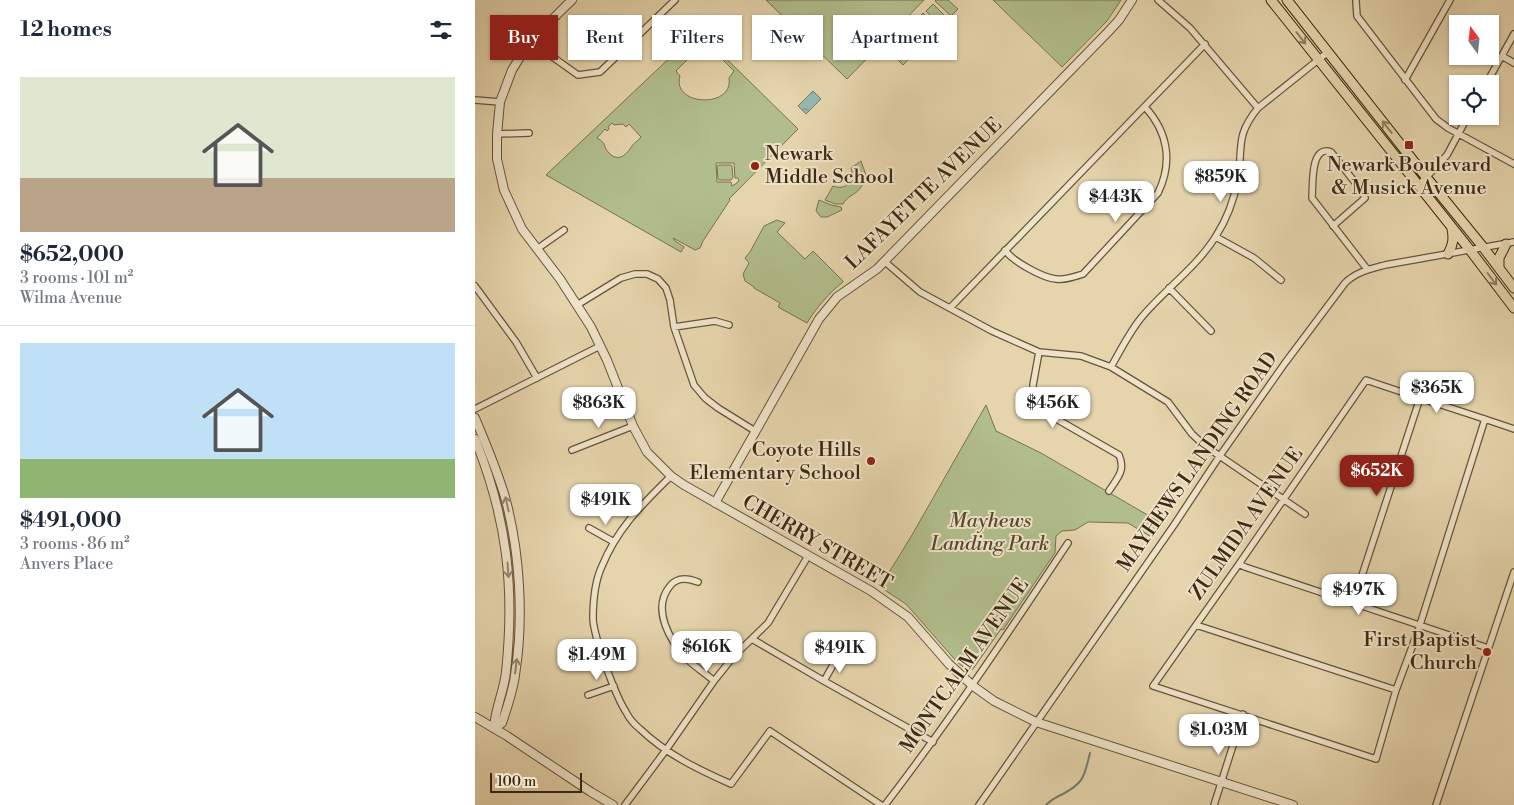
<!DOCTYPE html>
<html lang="en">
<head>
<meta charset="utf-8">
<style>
	:root { --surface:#fff; --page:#f6f6f7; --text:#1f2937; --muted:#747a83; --line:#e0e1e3; --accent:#8f2418 }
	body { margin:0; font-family:"Libre Bodoni",serif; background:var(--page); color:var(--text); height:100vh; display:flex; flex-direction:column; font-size:19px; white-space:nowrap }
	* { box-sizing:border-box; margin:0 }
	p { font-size:16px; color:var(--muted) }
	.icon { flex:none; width:28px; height:28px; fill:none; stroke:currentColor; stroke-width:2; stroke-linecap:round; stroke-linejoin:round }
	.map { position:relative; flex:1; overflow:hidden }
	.sheet { display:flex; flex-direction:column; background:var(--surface); width:475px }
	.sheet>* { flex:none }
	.guide { position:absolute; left:15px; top:15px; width:475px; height:45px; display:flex; gap:10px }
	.needle { width:32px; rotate:345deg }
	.controls { position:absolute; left:974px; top:15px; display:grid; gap:10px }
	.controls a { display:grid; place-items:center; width:50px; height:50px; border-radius:0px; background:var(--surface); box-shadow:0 1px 4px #0004; font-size:25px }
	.scale { position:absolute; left:15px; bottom:12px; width:92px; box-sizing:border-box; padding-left:5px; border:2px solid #3e2911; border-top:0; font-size:14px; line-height:18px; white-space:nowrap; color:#3e2911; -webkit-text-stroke:4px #eee3c9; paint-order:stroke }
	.price { position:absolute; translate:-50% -42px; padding:0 11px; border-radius:10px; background:#fff; color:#222; font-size:16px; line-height:32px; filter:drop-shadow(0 1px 2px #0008) }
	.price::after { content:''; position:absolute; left:50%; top:30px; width:15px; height:11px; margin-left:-8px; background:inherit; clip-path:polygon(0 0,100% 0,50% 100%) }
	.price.current { background:var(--accent); color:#fff }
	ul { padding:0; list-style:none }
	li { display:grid; align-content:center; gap:10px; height:265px; padding:0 20px }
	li+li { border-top:1px solid var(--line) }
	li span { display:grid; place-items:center; height:155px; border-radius:0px; color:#555 }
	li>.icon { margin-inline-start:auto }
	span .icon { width:90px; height:90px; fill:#fffc; stroke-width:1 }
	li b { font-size:21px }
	h2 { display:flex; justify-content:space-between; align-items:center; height:60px; padding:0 20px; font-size:21px }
	.chip { padding:0 18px; border-radius:0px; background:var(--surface); box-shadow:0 1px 4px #0004; font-size:18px; line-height:45px }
	.chip.current { background:var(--accent); color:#fff }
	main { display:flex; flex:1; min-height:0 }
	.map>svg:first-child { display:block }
	.green { fill:#b1bd8c; stroke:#78734e; fill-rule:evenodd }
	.water { fill:url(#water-ripples); stroke:#737e70 }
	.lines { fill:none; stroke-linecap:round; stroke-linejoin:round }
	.stream { stroke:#737e70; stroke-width:2 }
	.minor-casing { stroke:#685438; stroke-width:8 }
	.tertiary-casing { stroke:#685438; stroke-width:10 }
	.primary-casing { stroke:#3e2911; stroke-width:11 }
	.minor { stroke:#eee3c9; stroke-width:5.5 }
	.tertiary { stroke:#eee3c9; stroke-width:8 }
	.primary { stroke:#e5d4ac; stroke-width:9 }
	.oneway { stroke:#927e5e }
	.oneway2 { stroke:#96866d }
	.poi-dot { fill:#8f2418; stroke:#eee3c9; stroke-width:2 }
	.labels { text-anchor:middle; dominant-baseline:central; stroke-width:4; stroke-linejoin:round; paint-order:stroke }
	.poi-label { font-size:20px; fill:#3e2911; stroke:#eee3c9; text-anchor:end }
	.street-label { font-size:20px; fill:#3e2911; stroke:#eee3c9 }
	.park-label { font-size:20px; font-style:italic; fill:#55472a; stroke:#eee3c9 }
</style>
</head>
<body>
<main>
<section class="sheet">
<h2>12 homes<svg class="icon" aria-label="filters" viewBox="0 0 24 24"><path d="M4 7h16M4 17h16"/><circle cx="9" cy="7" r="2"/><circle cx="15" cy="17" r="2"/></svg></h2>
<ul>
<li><span style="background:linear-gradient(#dfe7d0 65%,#b9a48a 0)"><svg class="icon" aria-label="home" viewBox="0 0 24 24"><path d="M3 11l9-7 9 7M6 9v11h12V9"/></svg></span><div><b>$652,000</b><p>3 rooms · 101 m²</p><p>Wilma Avenue</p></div></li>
<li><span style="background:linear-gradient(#bfe0f5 75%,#8fb573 0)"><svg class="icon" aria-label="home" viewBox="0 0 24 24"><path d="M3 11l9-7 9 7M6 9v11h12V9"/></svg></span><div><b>$491,000</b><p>3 rooms · 86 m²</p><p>Anvers Place</p></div></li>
</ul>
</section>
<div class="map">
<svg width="1039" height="805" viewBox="0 0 1039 805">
	<defs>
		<pattern id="water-ripples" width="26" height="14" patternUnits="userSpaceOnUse" patternTransform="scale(1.25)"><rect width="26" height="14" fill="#96b7b0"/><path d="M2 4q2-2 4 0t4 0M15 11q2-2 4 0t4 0" fill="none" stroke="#7c958e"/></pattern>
	</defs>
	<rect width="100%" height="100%" fill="#e5d4ac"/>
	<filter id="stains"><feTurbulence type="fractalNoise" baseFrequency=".004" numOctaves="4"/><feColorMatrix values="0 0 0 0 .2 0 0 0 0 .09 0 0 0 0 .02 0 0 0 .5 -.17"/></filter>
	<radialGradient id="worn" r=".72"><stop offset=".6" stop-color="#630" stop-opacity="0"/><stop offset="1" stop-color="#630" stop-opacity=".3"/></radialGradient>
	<!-- green -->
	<path class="green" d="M291,0H449L372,79Z
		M461,0H473L483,9L476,16L460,1Z
		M518,0H646L632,21L587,67Z
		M458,4L473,19L466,26L451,11Z
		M448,13L464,29L457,36L441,20Z
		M439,23L454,38L447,45L432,30Z
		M223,31L323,129L254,199L255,200L228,241L225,248L220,250L198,238L200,241L209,247L206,252L71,175ZM227,47L236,48L259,71L254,78C259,109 196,106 205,76L201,71L224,48ZM137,123L139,125L148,124L151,127L154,124L166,137C164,140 159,143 157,146C152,154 144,163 134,153C127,146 133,144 122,138L130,129L132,131L134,129L133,127ZM241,163H259L260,178H263L264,180L262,183L257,186L256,182H242Z
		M429,33L445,48L438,55L422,40Z
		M420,42L435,58L428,65L413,50Z
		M386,161L391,175H390C387,196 376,191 368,204H360L350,200L358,186C371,191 380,181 376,168Z
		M244,165H256L257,166L258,178L256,180H244L243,179L242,166Z
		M344,200L356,205L366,207L367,210L352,217H346L341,211Z
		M302,220L310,223L302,232L330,259L338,251L368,281V282C353,294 342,307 332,323L303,307L305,303L279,288V287L270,281L268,274L274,263L270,258L275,252L289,226Z
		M511,405L521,431L566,453L688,524L678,538L653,523L613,522L600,530L587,531L581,536L580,553L573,563L528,630L526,629L498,669L495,670H492L482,662L431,604L405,587L437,535Z"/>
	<!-- water -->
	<path class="water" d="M338,91L346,99L331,114L323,106Z"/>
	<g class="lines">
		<!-- stream -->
		<path class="stream" d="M571,805C576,800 581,797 588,794C610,782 609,776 615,753"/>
		<defs>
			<path id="minor" d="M683,0L715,28L783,108
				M881,1L882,16L961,119L973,128L1039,164
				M55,41L103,75L125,72L200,0
				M1027,56L1039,63
				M930,80L975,0
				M1011,84L1039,34
				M0,100L25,102
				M22,134L54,133
				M944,185L972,155L993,116
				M858,226L890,198L886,190L856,152C835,144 838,186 837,198L892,269
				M741,237L779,258L806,280
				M62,249L89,230
				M530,250C537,261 568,278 581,279C590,280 599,277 608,274L683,193C698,162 693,132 670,107
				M409,261L445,292L517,331L564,352L606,356L636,367L693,402L717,434L730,446L830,514
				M0,286L41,342L62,378
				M694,288L736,331
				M102,305L146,278L160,274H172L183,279L191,288L195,300L199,327L219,385L230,398L243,408L280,431
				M475,308L730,44
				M199,327L240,321L254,325
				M564,352L558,385L559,402L566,410L644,455C651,471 642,478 634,491
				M636,367C645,351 654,333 666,318C689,290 722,267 741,236C752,219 759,200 763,179C768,147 760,136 783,108L853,52
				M0,409L125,346
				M1010,419L943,631L921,690L901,759L678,686L764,564L891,380C940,397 990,412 1039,429
				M97,450L158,426
				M196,476C167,505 143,527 127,566C120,581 118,602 118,619C119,637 140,695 151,712C154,718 160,725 165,729C191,754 224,770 256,784L295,731L406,805
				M114,528L139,542
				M764,564L770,567L1013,648
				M223,582C213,578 202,577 195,586C176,609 195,641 212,659C220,667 230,673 239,681
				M878,603L945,398
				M721,625L921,690
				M277,639L349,681L458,742
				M349,681L363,656
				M113,695L139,686
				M150,805L191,750L239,681L259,656L293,623L333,556
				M410,805C475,720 534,632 593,543
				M504,805L699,525L744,457L810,363L870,283C881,272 895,269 910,265L1039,242
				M739,805L768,714
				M961,805L1039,572"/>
			<path id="tertiary" d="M97,0L55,41L37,70L25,102L22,134V159L29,190L47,229L85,279L116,327L132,360L158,426L172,452L196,476L209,485L396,591L433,617L474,664L498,686L519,701L561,722L818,805
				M0,418C11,444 22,470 30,497C45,552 49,619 40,675C38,691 32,708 27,723L19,728
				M0,439C32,518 40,587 31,672C29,691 20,709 19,728
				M240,503L344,319L362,297L402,269L633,32L644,20L657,0
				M0,717L32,736L116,792L138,805"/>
			<path id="primary" d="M796,0L995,250L1039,308
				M812,0L951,177L1008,247L1039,288
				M973,254C978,245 979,239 977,229
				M1024,268V258L1031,244"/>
		</defs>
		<!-- minor casing -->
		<use href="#minor" class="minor-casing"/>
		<!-- tertiary casing -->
		<use href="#tertiary" class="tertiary-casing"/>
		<!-- primary casing -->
		<use href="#primary" class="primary-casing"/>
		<!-- minor -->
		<use href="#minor" class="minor"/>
		<!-- tertiary -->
		<use href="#tertiary" class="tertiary"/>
		<!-- primary -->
		<use href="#primary" class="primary"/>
	</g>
	<!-- one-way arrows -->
	<defs><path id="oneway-shaft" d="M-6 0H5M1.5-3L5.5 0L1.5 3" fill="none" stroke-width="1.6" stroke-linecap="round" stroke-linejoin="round" transform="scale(1.25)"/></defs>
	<g class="oneway">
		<use href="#oneway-shaft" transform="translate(826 38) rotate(52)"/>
		<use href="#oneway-shaft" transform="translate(912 127) rotate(-128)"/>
		<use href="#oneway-shaft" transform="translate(1017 279) rotate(53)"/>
	</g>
	<g class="oneway2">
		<use href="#oneway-shaft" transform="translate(32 504) rotate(-103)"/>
		<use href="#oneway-shaft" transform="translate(33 570) rotate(86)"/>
		<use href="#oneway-shaft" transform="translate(41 666) rotate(-83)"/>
	</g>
	<!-- markers -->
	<g class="poi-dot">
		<rect x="929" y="140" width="10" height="10" rx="2.5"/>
		<circle cx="280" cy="166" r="5"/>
		<circle cx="396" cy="461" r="5"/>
		<circle cx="1012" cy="652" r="5"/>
	</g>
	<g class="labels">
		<!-- poi labels -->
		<g class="poi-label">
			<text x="290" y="154" text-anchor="start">Newark<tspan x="290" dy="23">Middle School</tspan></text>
			<text x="934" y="165" text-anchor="middle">Newark Boulevard<tspan x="934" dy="23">&amp; Musick Avenue</tspan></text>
			<text x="386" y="450">Coyote Hills<tspan x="386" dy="23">Elementary School</tspan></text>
			<text x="1002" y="640">First Baptist<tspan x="1002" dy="23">Church</tspan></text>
		</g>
		<!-- street labels -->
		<g class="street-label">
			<text transform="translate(449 194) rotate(-44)">LAFAYETTE AVENUE</text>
			<text transform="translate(723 462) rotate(-55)">MAYHEWS LANDING ROAD</text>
			<text transform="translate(772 524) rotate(-55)">ZULMIDA AVENUE</text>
			<text transform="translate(342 543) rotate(30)">CHERRY STREET</text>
			<text transform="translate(490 666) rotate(-55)">MONTCALM AVENUE</text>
		</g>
		<!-- park labels -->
		<g class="park-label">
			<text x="515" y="521">Mayhews<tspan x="515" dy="23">Landing Park</tspan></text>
		</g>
	</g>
	<rect width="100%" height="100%" filter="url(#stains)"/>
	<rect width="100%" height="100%" fill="url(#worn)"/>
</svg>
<div class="controls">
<a><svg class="needle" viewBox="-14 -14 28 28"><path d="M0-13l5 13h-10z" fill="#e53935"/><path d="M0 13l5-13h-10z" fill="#747a83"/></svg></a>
<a><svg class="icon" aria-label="locate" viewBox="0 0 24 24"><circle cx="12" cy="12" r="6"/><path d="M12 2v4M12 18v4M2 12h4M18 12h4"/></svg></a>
</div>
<div class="scale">100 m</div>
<b class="price" style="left:746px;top:203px">$859K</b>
<b class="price" style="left:641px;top:223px">$443K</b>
<b class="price" style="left:962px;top:414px">$365K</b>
<b class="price" style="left:124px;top:429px">$863K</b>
<b class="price" style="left:578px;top:429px">$456K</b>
<b class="price current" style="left:902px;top:497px">$652K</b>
<b class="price" style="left:131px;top:526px">$491K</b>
<b class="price" style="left:884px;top:616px">$497K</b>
<b class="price" style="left:232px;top:673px">$616K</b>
<b class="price" style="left:365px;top:674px">$491K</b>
<b class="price" style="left:122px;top:681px">$1.49M</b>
<b class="price" style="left:744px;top:756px">$1.03M</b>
<div class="guide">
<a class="chip current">Buy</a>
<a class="chip">Rent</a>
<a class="chip">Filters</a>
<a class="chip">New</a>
<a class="chip">Apartment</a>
</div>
</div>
</main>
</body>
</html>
